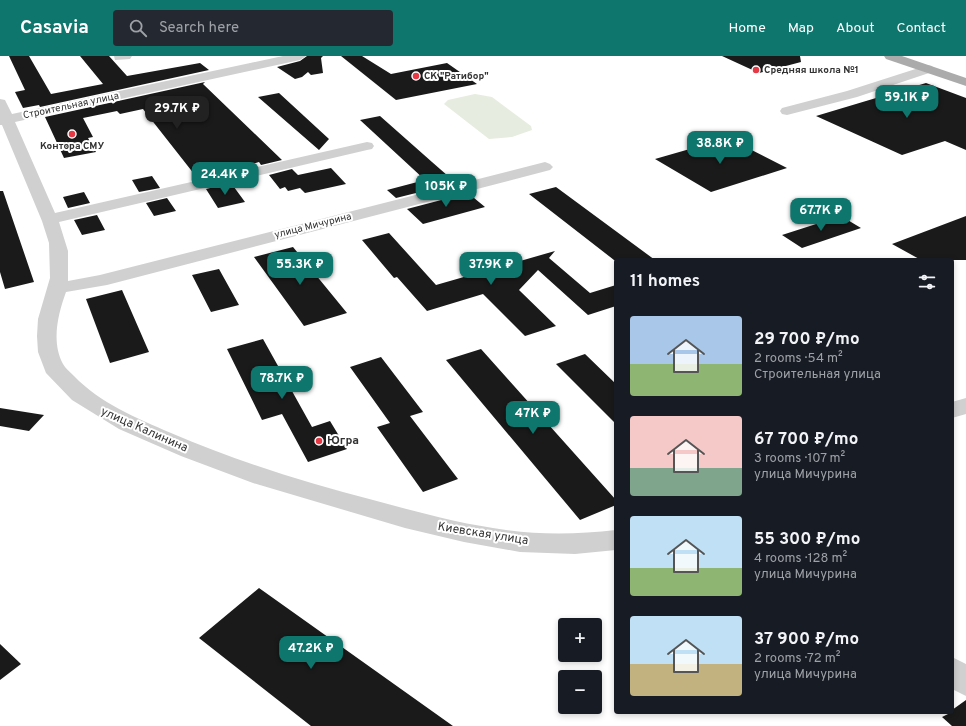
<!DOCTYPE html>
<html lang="en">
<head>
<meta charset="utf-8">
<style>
	:root { --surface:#171b24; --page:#242831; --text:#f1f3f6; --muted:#9ea1a6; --accent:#0f766e }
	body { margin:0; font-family:Overpass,sans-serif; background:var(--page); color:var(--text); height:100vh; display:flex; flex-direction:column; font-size:15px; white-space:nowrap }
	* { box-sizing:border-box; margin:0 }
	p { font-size:13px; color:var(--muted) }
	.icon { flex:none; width:22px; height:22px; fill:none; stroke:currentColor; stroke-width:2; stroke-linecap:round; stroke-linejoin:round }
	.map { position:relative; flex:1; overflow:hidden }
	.drawer { position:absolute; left:614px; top:202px; width:340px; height:456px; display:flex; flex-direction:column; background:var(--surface); border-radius:4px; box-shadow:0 2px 6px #0003 }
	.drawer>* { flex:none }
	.buttons { position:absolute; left:558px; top:562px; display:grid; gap:8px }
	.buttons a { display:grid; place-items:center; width:44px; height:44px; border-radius:4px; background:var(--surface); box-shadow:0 2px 6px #0003; font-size:20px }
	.price { position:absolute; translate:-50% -34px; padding:0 9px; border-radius:8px; background:var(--accent); color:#fff; font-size:13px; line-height:26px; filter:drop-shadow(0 1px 2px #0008) }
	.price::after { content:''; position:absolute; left:50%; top:24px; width:12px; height:9px; margin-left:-6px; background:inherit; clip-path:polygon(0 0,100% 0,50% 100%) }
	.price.selected { background:#222; color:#fff }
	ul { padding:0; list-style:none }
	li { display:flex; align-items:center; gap:12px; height:100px; padding:0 16px }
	li span { display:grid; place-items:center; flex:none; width:112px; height:80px; border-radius:4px; color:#555 }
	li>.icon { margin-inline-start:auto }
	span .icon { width:48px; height:48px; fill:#fffc; stroke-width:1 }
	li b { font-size:17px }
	h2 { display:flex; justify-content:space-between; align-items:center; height:48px; padding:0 16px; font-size:17px }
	header { display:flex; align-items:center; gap:24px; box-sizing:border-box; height:56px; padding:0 20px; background:var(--accent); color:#fff }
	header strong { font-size:19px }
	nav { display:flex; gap:22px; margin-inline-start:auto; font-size:14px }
	.search { width:280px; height:36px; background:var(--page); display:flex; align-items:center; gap:10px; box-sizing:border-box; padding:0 14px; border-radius:4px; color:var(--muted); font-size:15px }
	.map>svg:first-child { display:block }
	.green { fill:#e6ecdf }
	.building { fill:#1a1a1a }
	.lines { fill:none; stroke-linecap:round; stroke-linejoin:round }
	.minor { fill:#d0d0d0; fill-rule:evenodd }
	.major { fill:#ababab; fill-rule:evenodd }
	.poi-dot { fill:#e63946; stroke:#fff; stroke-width:1.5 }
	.labels { text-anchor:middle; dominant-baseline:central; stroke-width:4; stroke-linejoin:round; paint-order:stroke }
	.far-poi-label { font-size:10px; font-weight:bold; fill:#333; stroke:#fff; text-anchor:start }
	.far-street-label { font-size:10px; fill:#333; stroke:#fff }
	.street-label { font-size:12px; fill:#333; stroke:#fff }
	.poi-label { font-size:12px; font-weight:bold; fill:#333; stroke:#fff; text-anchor:start }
</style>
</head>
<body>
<header>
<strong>Casavia</strong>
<div class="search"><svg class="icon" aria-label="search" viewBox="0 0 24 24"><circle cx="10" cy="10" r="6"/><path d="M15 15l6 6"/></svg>Search here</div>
<nav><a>Home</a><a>Map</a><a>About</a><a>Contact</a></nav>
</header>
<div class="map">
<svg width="966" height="670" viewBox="0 0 966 670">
	<rect width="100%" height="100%" fill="#fff"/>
	<!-- green -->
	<path class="green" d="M475,38L492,41L531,70L532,74L512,81L489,83L444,48L448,44Z"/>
	<!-- building -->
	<path class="building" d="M9,0H29L51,38L103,28L80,0H109L127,20L200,7L209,14L40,51L39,49L23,52L15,36L25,34Z
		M307,0H323L321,2L323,17L311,19L308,16L302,21L295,23L277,11L300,5Z
		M341,0H362L391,18L447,7L477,28L396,44Z
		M722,0H800L801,6L759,17Z
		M205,26L203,28L282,104L261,109L259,106L198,123L143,53L120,58L117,55L83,62L93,81L88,82L96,96L64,102L45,61Z
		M926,27L966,42V94L945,85L902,99L816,60Z
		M279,37L329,83L319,94L258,41Z
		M380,60L432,106L456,127L396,142L387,134L425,124L360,64Z
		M728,82L787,112L711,136L655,103Z
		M331,112L346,128L305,137L300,132L288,135L285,131L280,133L269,119L292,113L298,119Z
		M152,120L160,132L139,136L132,124Z
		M231,127L245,146L218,152L206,133Z
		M556,131L655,204H614L529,138Z
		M0,135H3L34,226L5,233L0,216Z
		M84,136L90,147L68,152L63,141Z
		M468,137L485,151L423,168L407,153Z
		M167,142L176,155L154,160L146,147Z
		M97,159L105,174L82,179L74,164Z
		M841,160L861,172L802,192L782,179Z
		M966,160V204H921L892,188Z
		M389,177L436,229L555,195L549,202L590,237L616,229V250L588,259L538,214L519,234L556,270L525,280L483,238L427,255L397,221L394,222L362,184Z
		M293,191L347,257L304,270L254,201Z
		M219,213L239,249L211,256L192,219Z
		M122,234L149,296L110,307L86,243Z
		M263,283L312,371L330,365L347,393L308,406L282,358L262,364L227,293Z
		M481,293L616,444V449L580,464L446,304Z
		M585,298L616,328V368L556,308Z
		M381,301L423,356L410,360L458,423L423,436L377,371L390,367L350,311Z
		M0,352L44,359L29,375L0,370Z
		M259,532L453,670H311L199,582Z
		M0,588L21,608L0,624Z
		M966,644V670H952L942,661L952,656V654Z"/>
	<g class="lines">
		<!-- minor -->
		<path class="minor" d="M114,0H132L130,3L115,4Z
			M283,0H306L300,4L15,66L55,157L367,86L372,87L374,90L372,93L367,94L59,166L68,195V225L100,219L545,106L550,108L553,111L550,114L107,229L66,236C58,258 51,286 63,308C65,312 70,316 74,320C100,347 136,362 171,377C236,405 304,426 373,444C417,456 461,468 506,474C543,479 580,478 616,474V494L575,498L520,496L464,486L405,472L253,427L181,400L119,373L72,344L46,317L38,296L37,280L38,263L50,222L49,187L42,165L2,69H0V43L5,44L12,58Z
			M928,9L932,10L934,13L932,16L857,41L787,59L782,58L780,55L782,52L847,35Z
			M966,342V358L952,362V346Z
			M952,601L966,608V640L952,633Z"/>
		<!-- major -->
		<path class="major" d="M884,0H902L966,22V30L886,3Z"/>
	</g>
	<!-- markers -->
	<g class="poi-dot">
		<circle cx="756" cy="14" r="4"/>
		<circle cx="416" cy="20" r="4"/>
		<circle cx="72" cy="78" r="4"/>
		<circle cx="319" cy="385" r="4"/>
	</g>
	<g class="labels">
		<!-- far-poi labels -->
		<g class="far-poi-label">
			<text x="764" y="14">Средняя школа №1</text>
			<text x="424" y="20">СК "Ратибор"</text>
			<text x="72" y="90" text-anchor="middle">Контора СМУ</text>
		</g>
		<!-- far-street labels -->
		<g class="far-street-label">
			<text transform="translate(71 50) rotate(-12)">Строительная улица</text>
			<text transform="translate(313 170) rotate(-14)">улица Мичурина</text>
		</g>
		<!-- street labels -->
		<g class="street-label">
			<text transform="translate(144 374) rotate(24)">улица Калинина</text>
			<text transform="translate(483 478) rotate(9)">Киевская улица</text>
		</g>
		<!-- poi labels -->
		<g class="poi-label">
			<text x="327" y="385">Югра</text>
		</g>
	</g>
</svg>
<div class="buttons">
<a>+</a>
<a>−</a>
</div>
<b class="price" style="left:907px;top:63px">59.1K ₽</b>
<b class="price selected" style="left:177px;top:74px">29.7K ₽</b>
<b class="price" style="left:720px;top:109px">38.8K ₽</b>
<b class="price" style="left:225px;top:140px">24.4K ₽</b>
<b class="price" style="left:446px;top:152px">105K ₽</b>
<b class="price" style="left:821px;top:176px">67.7K ₽</b>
<b class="price" style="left:300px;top:230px">55.3K ₽</b>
<b class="price" style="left:491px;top:230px">37.9K ₽</b>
<b class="price" style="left:282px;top:344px">78.7K ₽</b>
<b class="price" style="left:533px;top:379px">47K ₽</b>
<b class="price" style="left:311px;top:614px">47.2K ₽</b>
<section class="drawer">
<h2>11 homes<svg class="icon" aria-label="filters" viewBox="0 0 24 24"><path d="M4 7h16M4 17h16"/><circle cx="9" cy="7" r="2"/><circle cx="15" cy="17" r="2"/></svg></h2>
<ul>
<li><span style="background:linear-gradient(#a9c7e8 60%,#8fb573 0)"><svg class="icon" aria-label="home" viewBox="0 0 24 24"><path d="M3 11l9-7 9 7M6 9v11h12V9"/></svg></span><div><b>29 700 ₽/mo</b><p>2 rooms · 54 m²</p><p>Строительная улица</p></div></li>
<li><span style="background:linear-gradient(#f6c9c9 65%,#7fa58c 0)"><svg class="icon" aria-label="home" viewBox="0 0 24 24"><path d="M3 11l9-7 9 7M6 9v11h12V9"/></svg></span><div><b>67 700 ₽/mo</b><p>3 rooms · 107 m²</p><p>улица Мичурина</p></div></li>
<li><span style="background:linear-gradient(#bfe0f5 65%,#8fb573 0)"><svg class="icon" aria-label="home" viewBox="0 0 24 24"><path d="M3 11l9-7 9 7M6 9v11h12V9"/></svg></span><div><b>55 300 ₽/mo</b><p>4 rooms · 128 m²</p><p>улица Мичурина</p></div></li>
<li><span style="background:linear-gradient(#bfe0f5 60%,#c2b280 0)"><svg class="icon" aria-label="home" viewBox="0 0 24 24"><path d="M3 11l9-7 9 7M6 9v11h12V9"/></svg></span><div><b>37 900 ₽/mo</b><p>2 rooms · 72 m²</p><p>улица Мичурина</p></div></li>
</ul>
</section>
</div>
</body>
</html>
